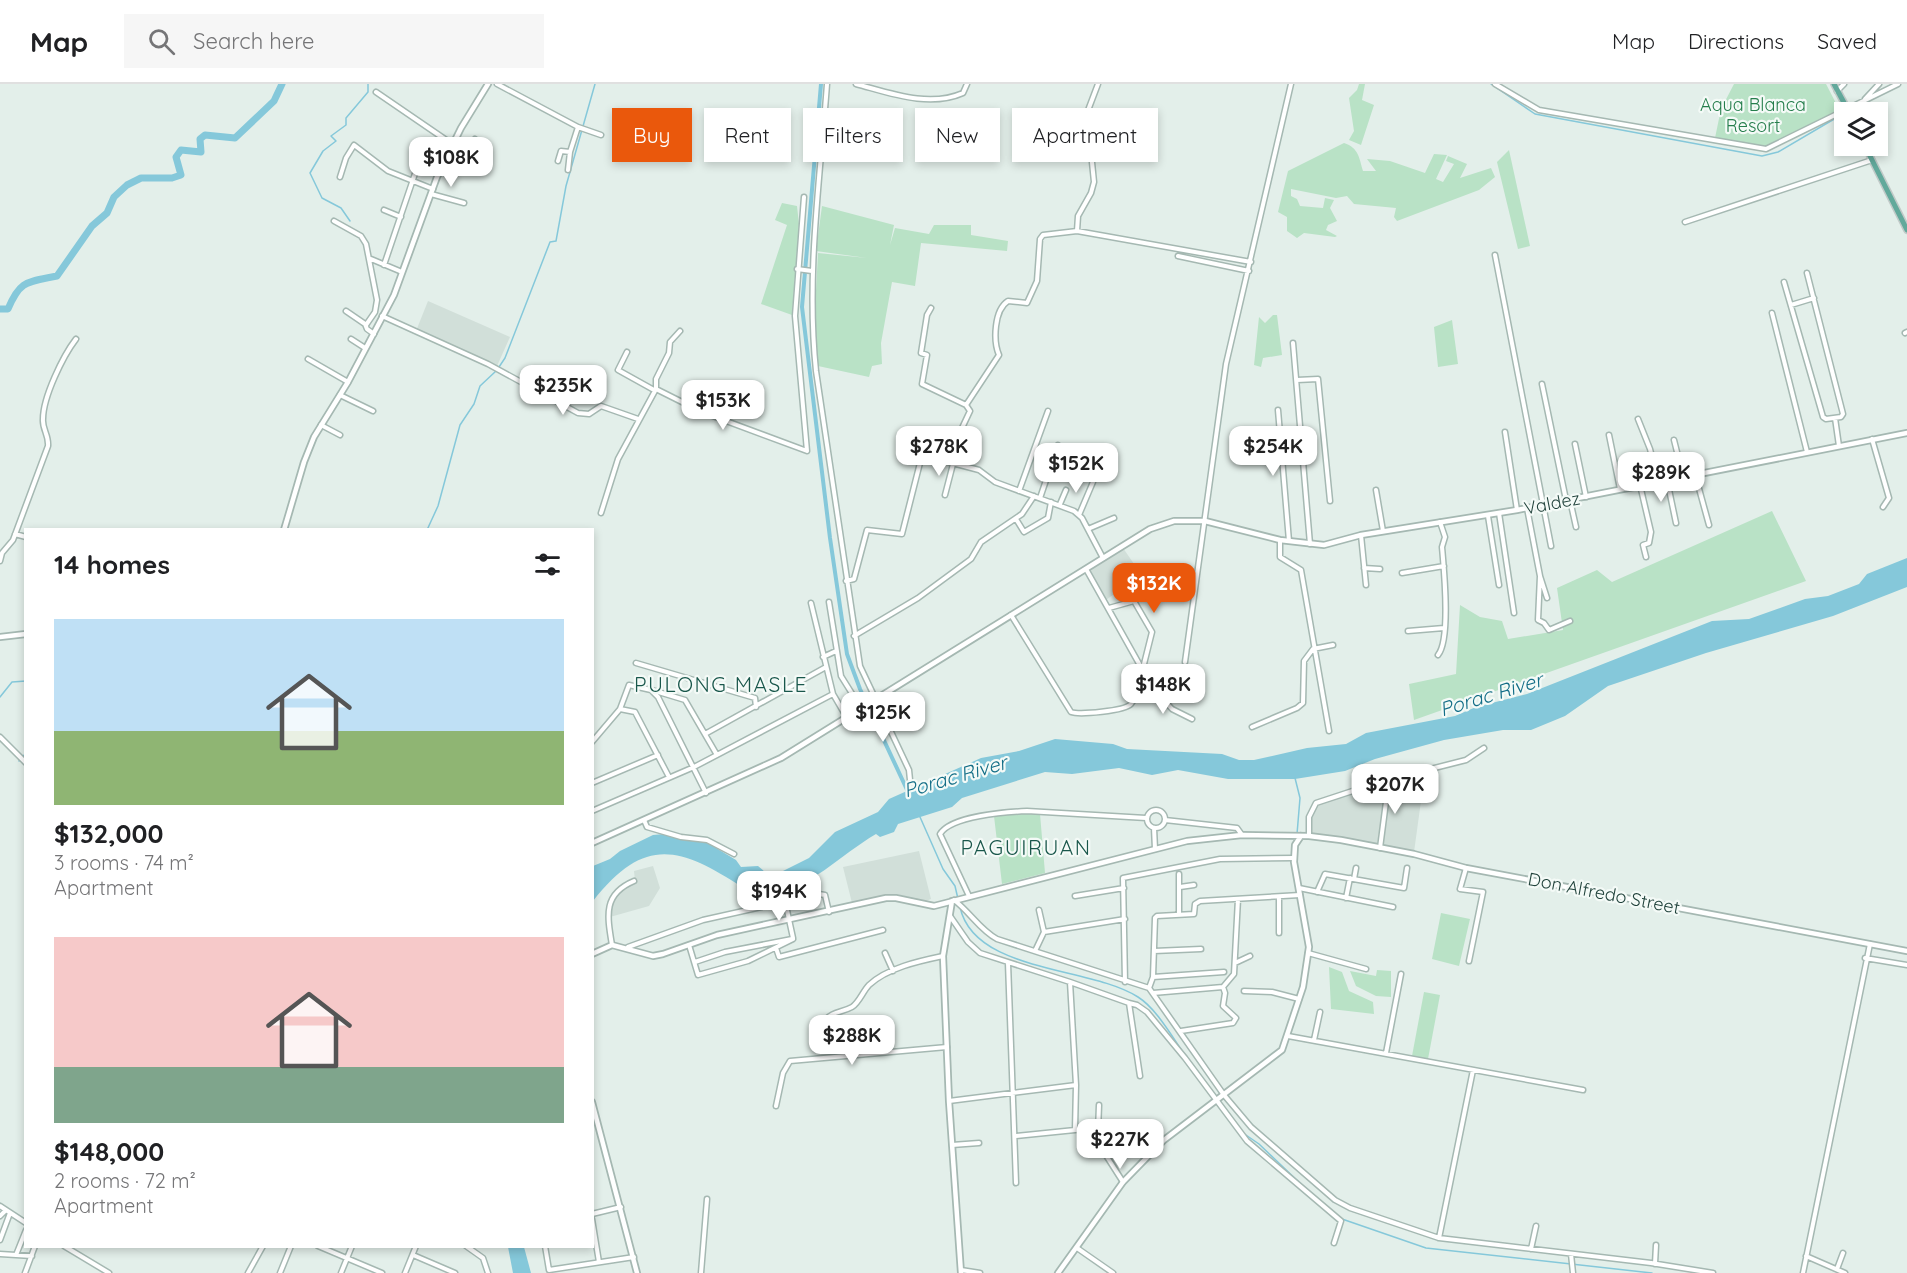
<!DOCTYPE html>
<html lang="en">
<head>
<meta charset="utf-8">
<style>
	:root { --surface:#fff; --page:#f6f6f6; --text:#202124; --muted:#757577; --line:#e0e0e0; --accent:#ea580c }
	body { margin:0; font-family:Quicksand,sans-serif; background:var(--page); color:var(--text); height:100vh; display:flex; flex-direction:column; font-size:22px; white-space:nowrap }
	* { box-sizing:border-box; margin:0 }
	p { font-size:20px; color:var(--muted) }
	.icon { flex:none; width:33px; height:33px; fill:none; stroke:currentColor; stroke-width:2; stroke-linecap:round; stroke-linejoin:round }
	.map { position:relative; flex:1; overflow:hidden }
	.drawer { position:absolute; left:24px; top:444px; width:570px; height:720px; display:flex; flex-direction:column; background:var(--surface); border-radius:0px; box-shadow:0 3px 9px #0003 }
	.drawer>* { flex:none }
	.top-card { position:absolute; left:612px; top:24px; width:570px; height:54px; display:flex; gap:12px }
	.tools { position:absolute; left:1834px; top:18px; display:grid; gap:12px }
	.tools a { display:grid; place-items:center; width:54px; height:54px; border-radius:0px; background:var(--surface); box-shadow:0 3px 9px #0003; font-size:30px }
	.price { position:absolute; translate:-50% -51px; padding:0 14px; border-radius:12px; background:#fff; color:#222; font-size:20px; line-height:39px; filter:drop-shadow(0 2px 3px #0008) }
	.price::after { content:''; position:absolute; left:50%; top:36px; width:18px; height:14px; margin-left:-9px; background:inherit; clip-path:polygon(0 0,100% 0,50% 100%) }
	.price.selected { background:var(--accent); color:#fff }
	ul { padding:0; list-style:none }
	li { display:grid; align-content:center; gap:12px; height:318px; padding:0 30px }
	li span { display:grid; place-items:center; height:186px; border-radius:0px; color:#555 }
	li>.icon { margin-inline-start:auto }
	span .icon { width:108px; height:108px; fill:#fffc; stroke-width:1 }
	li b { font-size:26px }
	h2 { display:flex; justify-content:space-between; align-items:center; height:72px; padding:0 30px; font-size:26px }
	.tag { padding:0 21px; border-radius:0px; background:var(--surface); box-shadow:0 3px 9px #0003; font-size:21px; line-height:54px }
	.tag.selected { background:var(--accent); color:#fff }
	header { display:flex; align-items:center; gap:36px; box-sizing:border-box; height:84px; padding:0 30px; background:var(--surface); border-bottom:2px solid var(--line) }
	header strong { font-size:28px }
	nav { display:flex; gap:33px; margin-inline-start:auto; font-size:21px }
	.search { width:420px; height:54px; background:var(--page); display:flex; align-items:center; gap:15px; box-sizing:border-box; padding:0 21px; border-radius:0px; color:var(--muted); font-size:22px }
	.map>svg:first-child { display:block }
	.built { fill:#d1dfd9 }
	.green { fill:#b9e2c6 }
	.water { fill:#85c8da }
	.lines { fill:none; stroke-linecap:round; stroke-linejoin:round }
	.stream { stroke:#85c8da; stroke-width:1.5 }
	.canal { stroke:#85c8da; stroke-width:4 }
	.river { stroke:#85c8da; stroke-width:7 }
	.minor-casing { stroke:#a5b8b2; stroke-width:7 }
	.tertiary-casing { stroke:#a5b8b2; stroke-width:8 }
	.primary-casing { stroke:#c1cac8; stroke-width:8 }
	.minor { stroke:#fff; stroke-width:4 }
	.tertiary { stroke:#fff; stroke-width:4.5 }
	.primary { stroke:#62a99b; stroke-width:5 }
	.labels { text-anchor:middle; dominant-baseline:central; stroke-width:4.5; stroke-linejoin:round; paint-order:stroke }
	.park-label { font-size:18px; fill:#257e4c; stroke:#f4faf7 }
	.street-label { font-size:18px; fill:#20423b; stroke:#f4faf7 }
	.water-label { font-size:20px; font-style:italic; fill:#126d86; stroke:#f4faf7 }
	.quarter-label { font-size:21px; letter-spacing:1.5px; fill:#19574b; stroke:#f4faf7 }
</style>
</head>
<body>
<header>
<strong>Map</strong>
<div class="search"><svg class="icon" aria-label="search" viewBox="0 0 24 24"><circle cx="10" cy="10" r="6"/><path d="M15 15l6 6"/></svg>Search here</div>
<nav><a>Map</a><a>Directions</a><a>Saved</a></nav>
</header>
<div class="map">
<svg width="1907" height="1189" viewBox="0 0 1907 1189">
	<rect width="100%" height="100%" fill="#e3efea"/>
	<!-- built -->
	<path class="built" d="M428,217L510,253L497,282L416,247Z
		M1123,464L1141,490L1106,516L1088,486Z
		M1425,688L1414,768L1380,761L1390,697Z
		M1387,698L1377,762L1309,750L1311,729L1316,722Z
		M919,767L931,815L926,817L896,810L852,819L843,783Z
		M653,782L660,804L649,822L610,833V821L620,804L635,797L634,787Z"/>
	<!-- green -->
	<path class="green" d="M1359,0H1365L1362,16L1374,21L1361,61L1349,56L1354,47L1349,14L1357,6Z
		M1734,0H1826L1840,27L1768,62L1745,61L1715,54L1721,25Z
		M1344,59C1359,64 1359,74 1363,87H1376L1367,75L1390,77L1425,89L1434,70L1447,71L1436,95L1443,98L1454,80L1446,77L1448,72L1467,80L1460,94L1491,84L1495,93L1479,106L1397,137L1394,133L1396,124L1354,120L1347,112L1336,114L1291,105V112L1297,115L1300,122L1323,124L1325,114L1334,116L1330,124L1337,137L1328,141L1326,146L1337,152L1335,153L1304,149L1297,154L1287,147V133L1278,128L1288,87Z
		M1509,66L1530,162L1518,165L1497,78Z
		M782,119L797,122L799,140L792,231L761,220L787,141L775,136Z
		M822,122L894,141L890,161L895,144L929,150L934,141H971V151L1008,157L1007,167L921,159L915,202L892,198L881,259L882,280L872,282L869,293L818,282L814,245L818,169L867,174L816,167Z
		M1273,231H1277L1282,271L1263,274L1261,283L1254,281L1259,233L1265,239Z
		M1452,236L1458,280L1438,283L1434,243Z
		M1772,427L1806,497L1414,636L1409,600L1456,590L1460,521L1480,533L1502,537L1508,555L1563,546L1557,504L1597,486L1612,498Z
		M1007,729L1040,730L1045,789L1002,800L994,732Z
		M1441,829L1470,835L1459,882L1432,875Z
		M1329,883L1342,888L1349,907L1373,918L1374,930L1331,925Z
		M1377,886L1391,887V913L1376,912L1356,902L1350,887L1376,892Z
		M1424,908L1440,911L1428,975L1412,972Z"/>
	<!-- water -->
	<path class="water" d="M1907,474V503L1833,532L1706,569L1608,602L1565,632L1531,646H1503L1444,656L1375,675L1345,687L1295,695H1228L1178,686L1152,691L1119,684L1072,690L1045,688L962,714L952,723L898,740L894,748L880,753L876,750C840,771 810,805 766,813C754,814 750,808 742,803C679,762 644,752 593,817V782L610,775L620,767L653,751L664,750L706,758L736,776L741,783L758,782L771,793L809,774L835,748L878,728L889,715L981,674L1019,667L1055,655L1113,660L1127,665L1222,670L1239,676H1254L1307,664L1346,660L1366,649L1455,632L1476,623L1527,610L1712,537L1749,535L1805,515L1828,512L1859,500L1867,490Z
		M508,1163H524L531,1189H513Z"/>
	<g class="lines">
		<!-- stream -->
		<path class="stream" d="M1491,0L1535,30L1762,72L1778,68L1841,31
			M350,137L341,124L322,114L310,89L323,67L336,57L331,52L346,41V34L368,8V0
			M499,283L505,274L550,158L556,157L566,102L595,0
			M427,446L438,422L460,341L474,320L480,302L496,287
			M0,613L12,598L26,597
			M19,677L26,669
			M1295,694L1300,714L1297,750
			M920,733L943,785L955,802L958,815
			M960,823C974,889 1090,882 1138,913C1157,925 1172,953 1185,971
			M1243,1049L1259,1060L1304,1103
			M1342,1135L1426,1164L1652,1189"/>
		<!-- canal -->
		<path class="canal" d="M821,0L802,223L830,454L847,570L860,605L909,710"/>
		<!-- river -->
		<path class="river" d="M0,225H8C20,196 27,198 57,192L92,142L107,129L114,113L127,101L141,94H172L181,91L176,73L181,66L201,68L200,55L205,51L235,54L274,17L282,0"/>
		<defs>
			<path id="minor" d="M497,0L578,43L570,68L561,67L558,77
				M827,0C820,96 806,191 816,287L860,582L909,686L910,696
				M856,0C890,9 929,24 963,9L967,0
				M1495,0L1539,26L1766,65L1898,0
				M1837,7L1844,0
				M376,8L452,60
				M1865,15L1879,0
				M578,43L601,51
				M450,64L466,71L475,55
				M568,86L570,68
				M340,93L346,74L354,61L388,87L433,105
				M431,110L464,119
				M384,126L401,133
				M334,137L361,152L366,160L377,216L375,228L366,241
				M1685,138L1872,76
				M1077,147L1078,132L1091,109L1094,98L1087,29L1098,0
				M1495,171L1551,462
				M1178,172L1249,187
				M371,175L402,188
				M384,181L422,69
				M797,185L812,187
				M1784,198L1823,333L1826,335L1841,333L1843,330L1807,189
				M1791,221L1814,214
				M931,224L927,231L921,269L927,271L922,300L966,321L999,271C993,257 994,226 1008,217L1027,219L1037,197L1040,155L1043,151L1077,147L1251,178
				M346,227L365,240L367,245L374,250
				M1772,229L1807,368
				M382,232L488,280L578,329L589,330L601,322L638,335
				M1905,249L1907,248
				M351,255L365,264
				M1293,259L1310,460
				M627,268L618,286L654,306
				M308,275L348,298
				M1297,296L1318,295L1330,417
				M1542,300L1566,416
				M656,305V295L669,269L670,258L680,247
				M340,311L373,327
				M1278,326L1289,457
				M1835,334L1839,362
				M1638,335L1650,365L1658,397
				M321,341L340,351
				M1505,348L1517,426
				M1609,351L1620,405
				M1872,355L1889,414L1883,423
				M1674,356L1683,392
				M1575,360L1586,413
				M935,375L962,344L970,327L966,321
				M1695,390L1709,441
				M1667,396L1676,439
				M1640,401L1651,448L1649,459L1643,461L1646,473
				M1376,406L1383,447
				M1019,407L1048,327
				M945,411L953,380
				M1040,414L1058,361
				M1570,416L1576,443
				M1060,420L1066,406
				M1527,424L1540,492L1538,536L1544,539L1549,546L1570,537
				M601,429L618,375L656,305L702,328L807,367L795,232L804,113
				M1499,429L1514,529
				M1079,431L1093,398
				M1488,432L1499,501
				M1016,435L1024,448L1048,434L1051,418
				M1088,445L1114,434
				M15,450L26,453
				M1361,451L1366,501
				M1280,456V473L1301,486L1329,647
				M0,477L2,469L13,456L48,362C49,351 42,345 43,335C43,313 63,272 76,255
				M1364,484L1380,485
				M1402,489L1444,482
				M1540,492L1547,514
				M846,497L854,495L867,446L902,450L922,371L979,386L995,398L1074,427L1082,434L1103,474
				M829,518L841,592L861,624
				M811,519L833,610L847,634
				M1109,524L1134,517L1152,548L1143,584
				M1011,531L1071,628C1079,631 1125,627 1131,620C1137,613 1139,595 1142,585L1086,485
				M1408,547L1444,544
				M854,552L918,514L971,475L981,458L1022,430L1034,412
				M1438,571C1451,555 1444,486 1442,463L1445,453L1440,438
				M823,573L836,567
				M1185,578L1226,280L1291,0
				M636,579L755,614L756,623
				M652,606L685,616L717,671
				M1136,607L1162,614L1172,625L1192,635
				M620,625L635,628L669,693
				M1252,643L1297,624L1303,619L1304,577L1313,565L1333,561
				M705,650L826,583
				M0,653L26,679
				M592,658L620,625L629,601L651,606L658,613L706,709
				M592,699L658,671
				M1147 735a9 9 0 1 1 18 0a9 9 0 1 1-18 0Z
				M592,727L694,683L833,610
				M644,736L647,743L681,753L707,756L734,770
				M1165,736L1237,744L1242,751
				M1154,744L1155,765
				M1309,752V733L1316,719L1383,697L1466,676L1484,664
				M1380,764L1389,695
				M1466,784L1460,805L1483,808L1469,877
				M1179,790V830
				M1354,795L1356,784
				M1180,803L1194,801
				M1299,804L1393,823
				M1317,808L1325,790L1404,804L1407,784
				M969,812L940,750C951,732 1006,728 1027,727L1146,734
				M1075,812L1124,804
				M1346,814L1350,794
				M954,816C970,828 980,846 997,855L1149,904L1224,1011L1251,1043L1335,1116L1350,1124L1439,1154L1651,1179L1713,1189
				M785,817L793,854
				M1039,826L1044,848L1125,835
				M950,832L968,858L980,869L1070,898L1076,1001L1075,1046L1094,1044L1098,1047L1102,1065L1123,1098
				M1279,849V813
				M612,861C607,831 603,810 634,797
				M689,861L698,891L748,877L793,855
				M628,863L703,836L819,810L825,811L829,828
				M776,864L779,873L883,846
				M1035,867L1044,848
				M1154,867L1201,865
				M885,869L893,887
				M1308,869L1366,885
				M1865,874L1907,881
				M695,878L725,868L792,855
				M1008,879L1016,1099
				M1235,879L1250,872
				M1153,893L1224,888
				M1070,898L1129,919
				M1125,898L1123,794L1220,775L1294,774
				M1149,904L1153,893L1155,834L1157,832L1194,830L1195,820L1200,817L1300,811
				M1244,907L1272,908L1299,915
				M1153,909L1223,903L1234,890L1238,815
				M824,937C833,927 841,929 852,923C859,919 863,907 869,901C887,884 919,877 943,872
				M1181,947L1233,939L1236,934L1223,922L1225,909L1223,903
				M1288,952L1583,1006
				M1314,956L1320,928
				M1386,969L1401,890
				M1140,992L1129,919L1137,921L1147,928L1185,974L1247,1057L1341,1137L1334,1159
				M949,1017L1076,1001
				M776,1022L783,989L790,977L947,963
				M1098,1047L1099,1021
				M1016,1052L1075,1046
				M952,1061L979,1059
				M0,1122L26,1139
				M592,1130L621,1123
				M0,1132L6,1126
				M592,1135L599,1178
				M1439,1154L1473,986
				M0,1156L10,1129
				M64,1162L109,1189
				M318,1162L382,1189
				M466,1162L483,1174L488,1189
				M545,1162L549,1186L634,1173
				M1077,1164L1113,1189
				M1531,1165L1536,1142
				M0,1170L32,1172
				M1571,1170L1573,1189
				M16,1171L26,1146
				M413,1171L455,1189
				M1806,1172L1845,1189
				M1655,1180L1656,1161
				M1837,1185L1843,1169
				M961,1186L980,1189
				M25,1189L35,1162
				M248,1189L263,1162
				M280,1189L291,1162
				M341,1189L352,1162
				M405,1189L416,1162
				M701,1189L707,1115
				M1803,1189L1870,860"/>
			<path id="tertiary" d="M284,446L304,378L314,353L348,298L394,211L437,93L461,44L488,0
				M0,553L26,550
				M592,759L781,674L1150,445L1174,437H1205L1280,456L1324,461L1361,451L1517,426L1907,349
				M952,817L943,872L949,1017L961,1189
				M592,870L612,861L653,872L663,870L717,851L886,814H896L934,822L1187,757L1242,751L1309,752L1341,756L1414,770L1466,784L1907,867
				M592,1018L637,1189
				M1058,1189L1123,1098L1164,1056L1282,966L1303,903L1309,863L1294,778L1295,761L1301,752"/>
			<path id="primary" d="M1834,0L1849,28
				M1865,62L1907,146"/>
		</defs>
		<!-- minor casing -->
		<use href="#minor" class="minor-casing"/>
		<!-- tertiary casing -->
		<use href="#tertiary" class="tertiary-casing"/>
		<!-- primary casing -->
		<use href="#primary" class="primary-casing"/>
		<!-- minor -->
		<use href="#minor" class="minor"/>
		<!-- tertiary -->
		<use href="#tertiary" class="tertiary"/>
		<!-- primary -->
		<use href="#primary" class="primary"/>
	</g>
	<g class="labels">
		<!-- park labels -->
		<g class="park-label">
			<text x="1753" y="20">Aqua Blanca<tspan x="1753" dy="21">Resort</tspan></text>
		</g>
		<!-- street labels -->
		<g class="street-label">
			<text transform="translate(1552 419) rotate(-11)">Valdez</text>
			<text transform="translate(1604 809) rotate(11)">Don Alfredo Street</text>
		</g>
		<!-- water labels -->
		<g class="water-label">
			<text transform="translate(1491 610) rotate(-17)">Porac River</text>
			<text transform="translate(955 692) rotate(-16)">Porac River</text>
		</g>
		<!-- quarter labels -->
		<g class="quarter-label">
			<text x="721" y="600">PULONG MASLE</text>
			<text x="1026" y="763">PAGUIRUAN</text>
		</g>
	</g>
</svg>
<div class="tools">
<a><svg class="icon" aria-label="layers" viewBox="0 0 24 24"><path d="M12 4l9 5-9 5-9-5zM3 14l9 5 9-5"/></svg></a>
</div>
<b class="price" style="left:451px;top:104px">$108K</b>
<b class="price" style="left:563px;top:332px">$235K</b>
<b class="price" style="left:723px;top:347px">$153K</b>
<b class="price" style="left:939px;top:393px">$278K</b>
<b class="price" style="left:1273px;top:393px">$254K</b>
<b class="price" style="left:1076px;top:410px">$152K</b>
<b class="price" style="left:1661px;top:419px">$289K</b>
<b class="price selected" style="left:1154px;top:530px">$132K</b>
<b class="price" style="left:1163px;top:631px">$148K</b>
<b class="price" style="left:883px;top:659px">$125K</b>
<b class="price" style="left:1395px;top:731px">$207K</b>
<b class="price" style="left:779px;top:838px">$194K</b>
<b class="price" style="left:852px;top:982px">$288K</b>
<b class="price" style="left:1120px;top:1086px">$227K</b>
<div class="top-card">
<a class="tag selected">Buy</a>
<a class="tag">Rent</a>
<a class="tag">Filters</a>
<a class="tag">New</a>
<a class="tag">Apartment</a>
</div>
<section class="drawer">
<h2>14 homes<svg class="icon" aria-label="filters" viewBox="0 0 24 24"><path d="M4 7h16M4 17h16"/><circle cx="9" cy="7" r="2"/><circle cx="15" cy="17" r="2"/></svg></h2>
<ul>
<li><span style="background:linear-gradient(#bfe0f5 60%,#8fb573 0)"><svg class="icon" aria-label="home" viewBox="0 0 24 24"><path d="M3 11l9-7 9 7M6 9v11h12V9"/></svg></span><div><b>$132,000</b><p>3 rooms · 74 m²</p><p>Apartment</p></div></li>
<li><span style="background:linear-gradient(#f6c9c9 70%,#7fa58c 0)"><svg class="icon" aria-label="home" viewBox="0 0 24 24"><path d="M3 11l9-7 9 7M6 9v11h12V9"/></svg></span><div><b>$148,000</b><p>2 rooms · 72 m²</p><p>Apartment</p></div></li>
</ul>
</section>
</div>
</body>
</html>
